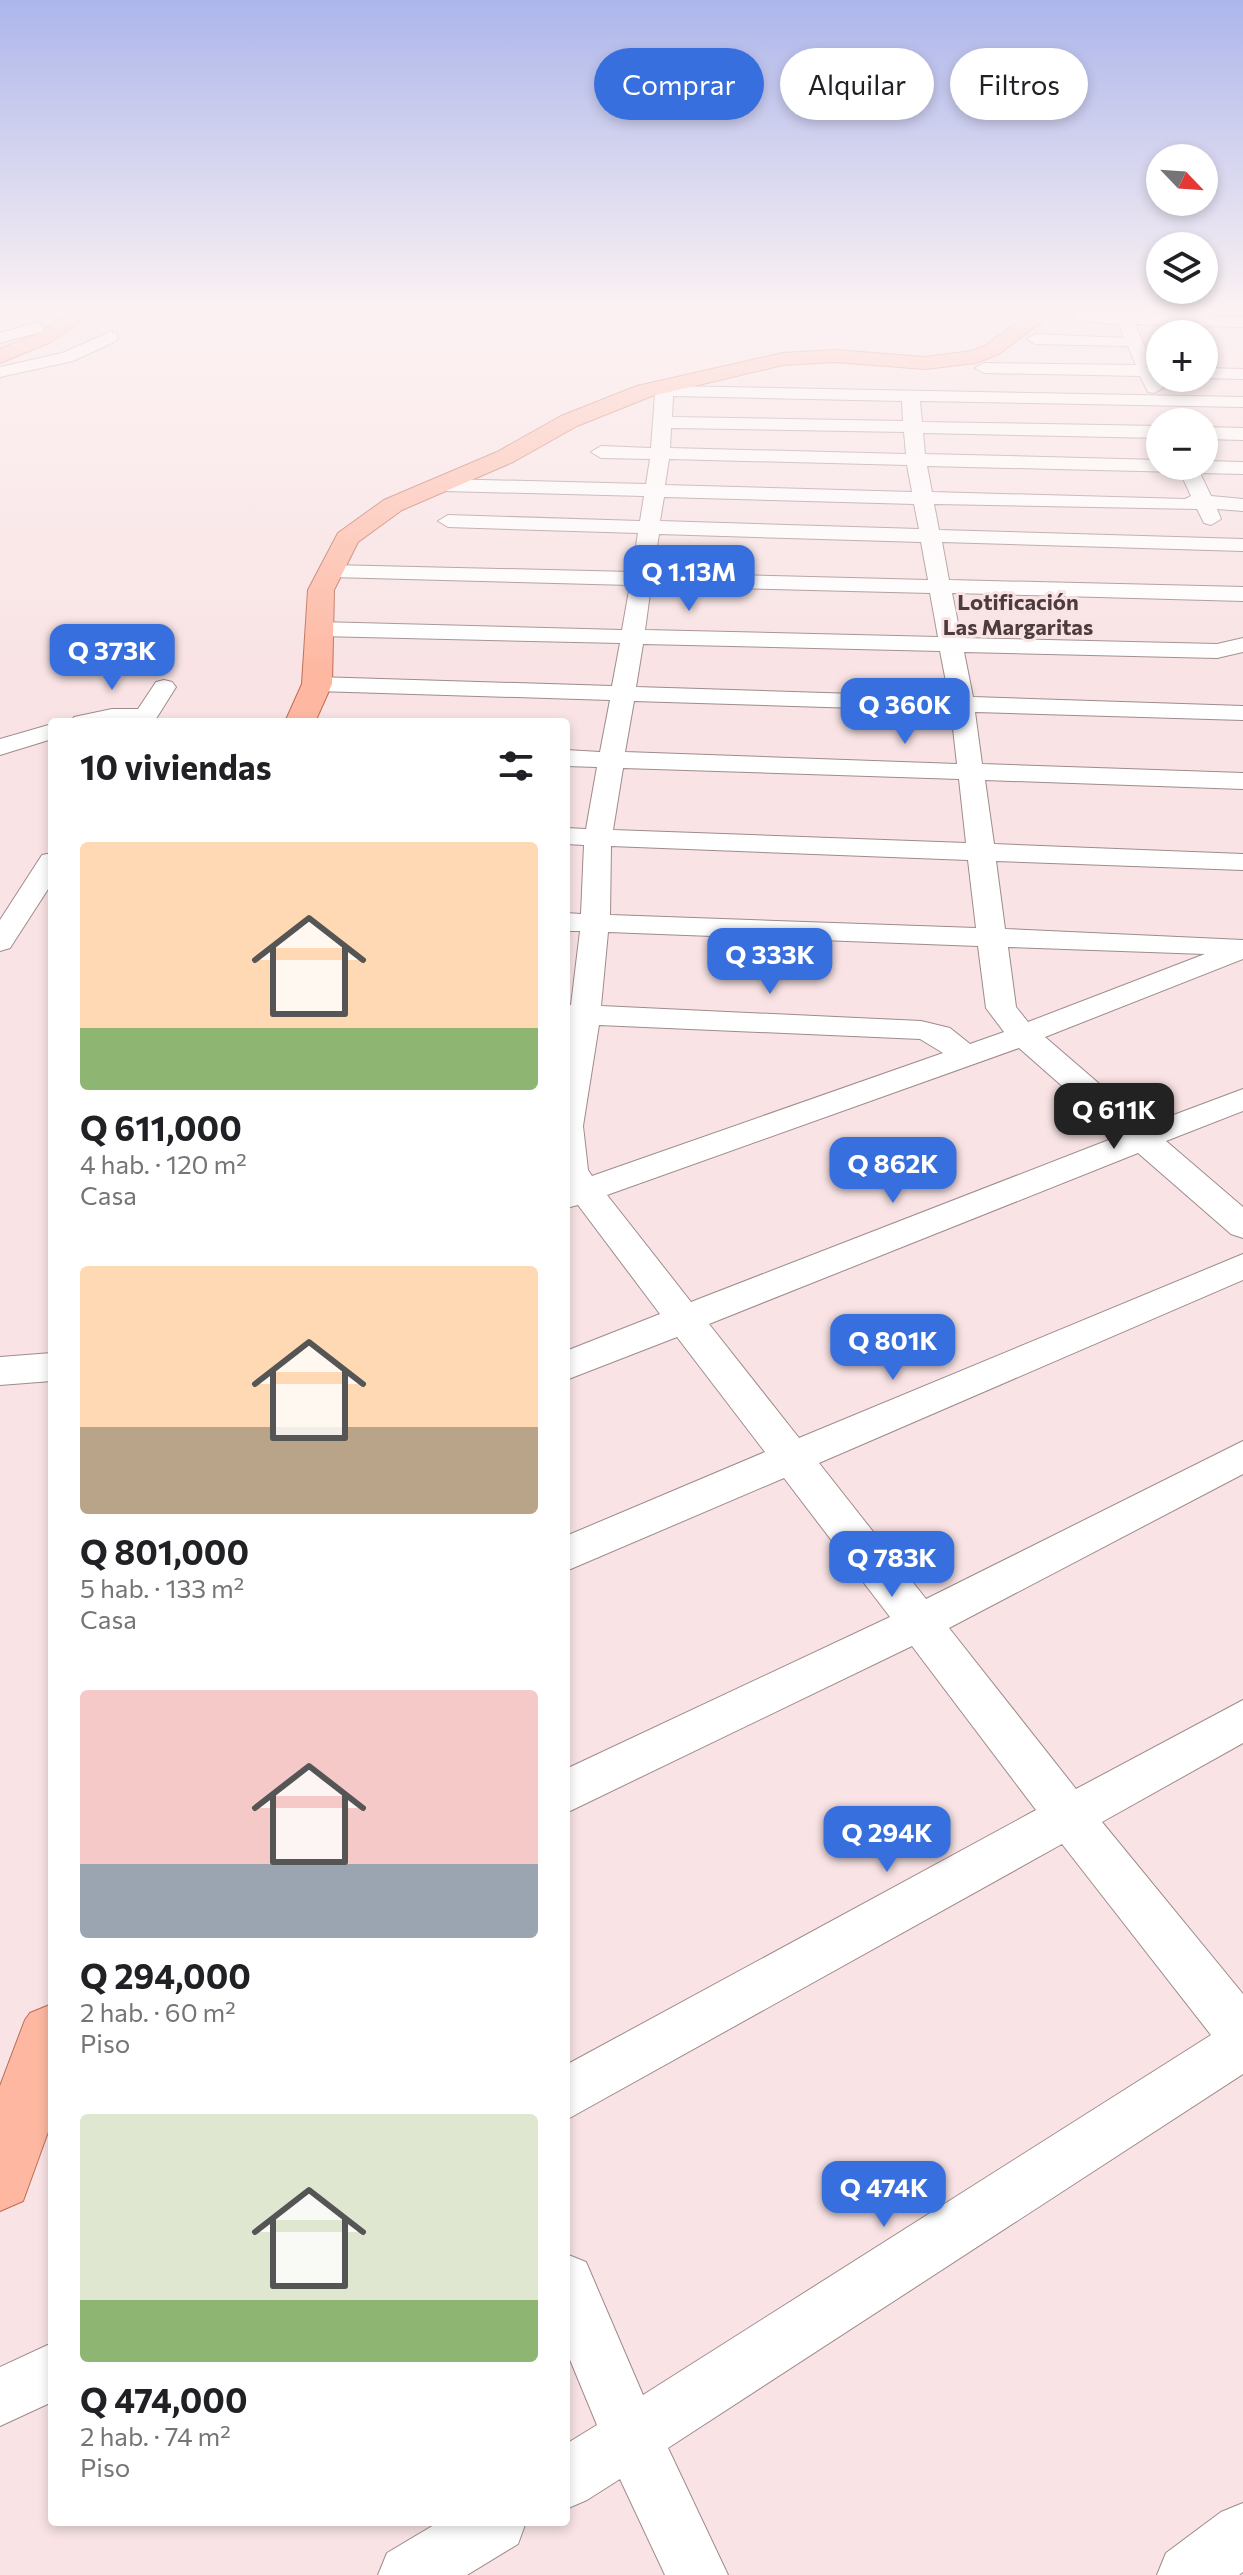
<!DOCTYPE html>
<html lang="es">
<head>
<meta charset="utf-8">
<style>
	:root { --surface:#fff; --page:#f2f2f2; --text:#202124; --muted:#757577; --accent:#386fdf }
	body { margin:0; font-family:Commissioner,sans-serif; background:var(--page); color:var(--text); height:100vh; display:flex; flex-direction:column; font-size:30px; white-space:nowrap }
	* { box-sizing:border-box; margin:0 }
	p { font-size:26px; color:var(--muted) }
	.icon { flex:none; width:44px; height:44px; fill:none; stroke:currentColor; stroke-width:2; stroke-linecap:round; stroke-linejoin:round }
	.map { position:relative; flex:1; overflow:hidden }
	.side { position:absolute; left:48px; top:718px; width:522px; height:1808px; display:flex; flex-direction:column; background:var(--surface); border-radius:8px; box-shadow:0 4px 12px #0003 }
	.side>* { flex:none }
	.hud { position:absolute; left:594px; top:48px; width:528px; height:72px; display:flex; gap:16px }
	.needle { width:52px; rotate:115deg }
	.controls { position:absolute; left:1146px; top:144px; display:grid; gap:16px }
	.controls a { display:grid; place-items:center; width:72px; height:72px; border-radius:50%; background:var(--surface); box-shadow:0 4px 12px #0003; font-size:40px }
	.price { position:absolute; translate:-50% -68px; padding:0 18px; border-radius:16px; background:var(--accent); color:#fff; font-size:26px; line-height:52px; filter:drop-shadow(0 2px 4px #0008) }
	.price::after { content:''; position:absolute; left:50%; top:48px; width:24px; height:18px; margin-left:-12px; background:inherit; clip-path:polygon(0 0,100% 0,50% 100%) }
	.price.on { background:#222; color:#fff }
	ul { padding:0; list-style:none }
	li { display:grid; align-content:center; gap:16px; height:424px; padding:0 32px }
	li span { display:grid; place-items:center; height:248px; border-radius:8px; color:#555 }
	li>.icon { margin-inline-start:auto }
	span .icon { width:144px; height:144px; fill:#fffc; stroke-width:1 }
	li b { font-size:34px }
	h2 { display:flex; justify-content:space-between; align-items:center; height:96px; padding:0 32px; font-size:34px }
	.pill { padding:0 28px; border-radius:36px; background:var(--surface); box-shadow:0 4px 12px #0003; font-size:28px; line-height:72px }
	.pill.on { background:var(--accent); color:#fff }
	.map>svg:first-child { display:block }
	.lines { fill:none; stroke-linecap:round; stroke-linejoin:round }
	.minor-casing { stroke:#9f8b8c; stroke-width:2 }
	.major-casing { stroke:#bc6c55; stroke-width:2 }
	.minor { fill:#fff; fill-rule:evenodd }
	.major { fill:#feb8a2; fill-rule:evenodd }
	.labels { text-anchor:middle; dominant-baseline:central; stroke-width:6; stroke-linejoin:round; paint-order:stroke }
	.far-neighbourhood-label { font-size:22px; font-weight:bold; fill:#4d3c3d; stroke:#f9e3e4 }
</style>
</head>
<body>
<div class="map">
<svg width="1243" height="2575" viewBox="0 0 1243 2575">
	<rect width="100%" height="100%" fill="#f9e3e4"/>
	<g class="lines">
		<defs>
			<path id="minor" d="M1081,312L1243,317V327L1135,324L1153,366H1160L1158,376L1163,388L1154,393L1148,392L1140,376L984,373L975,368L984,363L1136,365L1128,346L1035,344L1027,339L1035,334L1124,338L1119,324L1075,320L1073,317Z
				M35,323L41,324L43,328L41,332L0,343V333Z
				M110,332L116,333L118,337L116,341L73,361L0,377V367L62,353Z
				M1204,368L1243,369V379L1203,378Z
				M670,386L1243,397V407L920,401L922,422L1160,426V438L923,433L925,454L1160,460V466H1204V461L1243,462V474L1200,473L1211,496L1243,499V511L1217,509L1221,519L1211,525L1204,523L1197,509L934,504L939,530L1243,539V551L942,542L949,580L1243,587V601L952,593L961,638L1217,644L1243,638V652L1217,658L964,652L973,697L1243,706V720L975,712L982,764L1243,773V789L985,780L994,844L1243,854V870L996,861L1005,929L1243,940V959L1045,1037L1147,1125L1243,1089V1111L1166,1141L1243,1207V1238L1231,1234L1138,1153L709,1324L799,1438L1243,1254V1280L819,1463L926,1599L1243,1441V1474L949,1628L1076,1789L1243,1700V1743L1102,1822L1243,1994V2074L668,2448L728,2575H665L620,2479L587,2500L566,2509V2444L597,2425L566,2350V2254L586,2262L643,2395L1211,2035L1062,1844L566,2120V2065L1036,1810L912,1646L566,1813V1769L890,1617L784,1478L566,1571V1536L765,1452L677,1337L566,1380V1351L660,1314L578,1205L566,1208V1005H571L580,931H566V913L581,914L584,845L566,844V828L586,829L597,767L566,766V750L600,752L610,700L317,691L309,689L305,684L309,679L317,677L612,686L620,643L319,636L311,634L308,629L311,624L319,622L622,630L630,585L331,577L320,571L331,565L632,572L638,533L448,527L438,521L448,515L640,521L644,496L444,491L434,485L444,479L646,484L650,459L601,458L591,452L601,446L651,448L655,394ZM673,396L902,401L903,421L672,417ZM671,428L904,432L906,454L670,448ZM669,459L907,465L912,492L665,485ZM927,466L1180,472L1191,496L1185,499L932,492ZM664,497L914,504L919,529L660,521ZM659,534L921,542L928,580L653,573ZM651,586L930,593L938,637L645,630ZM643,644L940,651L949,697L636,687ZM634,701L951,711L957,764L625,752ZM623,768L959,779L966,843L613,830ZM611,846L968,860L976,928L610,915ZM608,932L978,946L986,1008L1004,1032L970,1044L950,1028L921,1021L601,1006ZM1008,947L1205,954L1028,1022L1016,1007ZM599,1025L920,1039L943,1053L592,1176L588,1170L583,1126ZM1019,1048L1119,1136L691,1302L607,1195Z
				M1204,427L1243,428V440L1204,439Z
				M164,680L172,682L176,687L154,722H71L74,717L112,709H138L156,682Z
				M52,724V739L0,755V739Z
				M52,853V883L10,948L0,951V920L42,855Z
				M52,1353V1381L0,1385V1357Z
				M52,2343V2402L0,2426V2367Z
				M1243,2503V2572L1239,2575H1157L1166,2553L1221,2512Z
				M439,2522H526L518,2544L467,2575H378L387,2553Z"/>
			<path id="major" d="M74,309H97L51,342L0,363V349L37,334Z
				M1035,309H1058L999,354L976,363L925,369L835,362L783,365L652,396L577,426L513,462L402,510L358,542L334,590L332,684L315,722H285L302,684L308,590L338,533L384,500L497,452L561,416L637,386L783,353L835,350L925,357L972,351L985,346Z
				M52,2004V2121L23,2201L0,2211V2086L25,2020L30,2013Z"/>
		</defs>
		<!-- minor casing -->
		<use href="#minor" class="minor-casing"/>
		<!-- major casing -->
		<use href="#major" class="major-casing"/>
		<!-- minor -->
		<use href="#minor" class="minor"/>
		<!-- major -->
		<use href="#major" class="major"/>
	</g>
	<!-- sky -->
	<linearGradient id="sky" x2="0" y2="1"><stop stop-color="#adb6eb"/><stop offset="0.46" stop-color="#fcf2f3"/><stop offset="1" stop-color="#fcf2f3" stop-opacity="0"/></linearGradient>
	<rect width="1243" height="670" fill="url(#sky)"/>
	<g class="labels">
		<!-- far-neighbourhood labels -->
		<g class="far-neighbourhood-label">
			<text x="1018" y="601">Lotificación<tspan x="1018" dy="25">Las Margaritas</tspan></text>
		</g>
	</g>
</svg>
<div class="controls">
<a><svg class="needle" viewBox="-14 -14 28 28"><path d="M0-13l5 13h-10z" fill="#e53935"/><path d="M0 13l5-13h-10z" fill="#757577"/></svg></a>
<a><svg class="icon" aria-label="layers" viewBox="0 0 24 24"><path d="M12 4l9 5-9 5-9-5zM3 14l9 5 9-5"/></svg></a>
<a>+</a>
<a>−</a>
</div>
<b class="price" style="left:689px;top:613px">Q 1.13M</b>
<b class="price" style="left:112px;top:692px">Q 373K</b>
<b class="price" style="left:905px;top:746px">Q 360K</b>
<b class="price" style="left:770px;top:996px">Q 333K</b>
<b class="price on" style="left:1114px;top:1151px">Q 611K</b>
<b class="price" style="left:893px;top:1205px">Q 862K</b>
<b class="price" style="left:893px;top:1382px">Q 801K</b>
<b class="price" style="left:892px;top:1599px">Q 783K</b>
<b class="price" style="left:887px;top:1874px">Q 294K</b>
<b class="price" style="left:884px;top:2229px">Q 474K</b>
<div class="hud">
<a class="pill on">Comprar</a>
<a class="pill">Alquilar</a>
<a class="pill">Filtros</a>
</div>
<section class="side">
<h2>10 viviendas<svg class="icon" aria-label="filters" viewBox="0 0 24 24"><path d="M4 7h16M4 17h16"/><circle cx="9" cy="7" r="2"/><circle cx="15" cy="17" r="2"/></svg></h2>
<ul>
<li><span style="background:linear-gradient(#ffd9b3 75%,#8fb573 0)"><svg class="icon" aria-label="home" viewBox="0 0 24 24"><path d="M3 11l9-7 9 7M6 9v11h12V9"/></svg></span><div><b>Q 611,000</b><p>4 hab. · 120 m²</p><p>Casa</p></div></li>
<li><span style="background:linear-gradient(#ffd9b3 65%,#b9a48a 0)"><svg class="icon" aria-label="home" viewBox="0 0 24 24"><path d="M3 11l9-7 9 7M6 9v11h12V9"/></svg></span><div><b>Q 801,000</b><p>5 hab. · 133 m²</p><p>Casa</p></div></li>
<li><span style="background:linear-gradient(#f6c9c9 70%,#9aa5b1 0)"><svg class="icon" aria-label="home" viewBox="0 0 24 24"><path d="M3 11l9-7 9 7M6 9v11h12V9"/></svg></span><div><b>Q 294,000</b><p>2 hab. · 60 m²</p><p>Piso</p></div></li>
<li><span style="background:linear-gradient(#dfe7d0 75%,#8fb573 0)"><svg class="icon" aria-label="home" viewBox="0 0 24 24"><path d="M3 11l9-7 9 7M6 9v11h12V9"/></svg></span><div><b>Q 474,000</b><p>2 hab. · 74 m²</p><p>Piso</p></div></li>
</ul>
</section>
</div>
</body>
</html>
